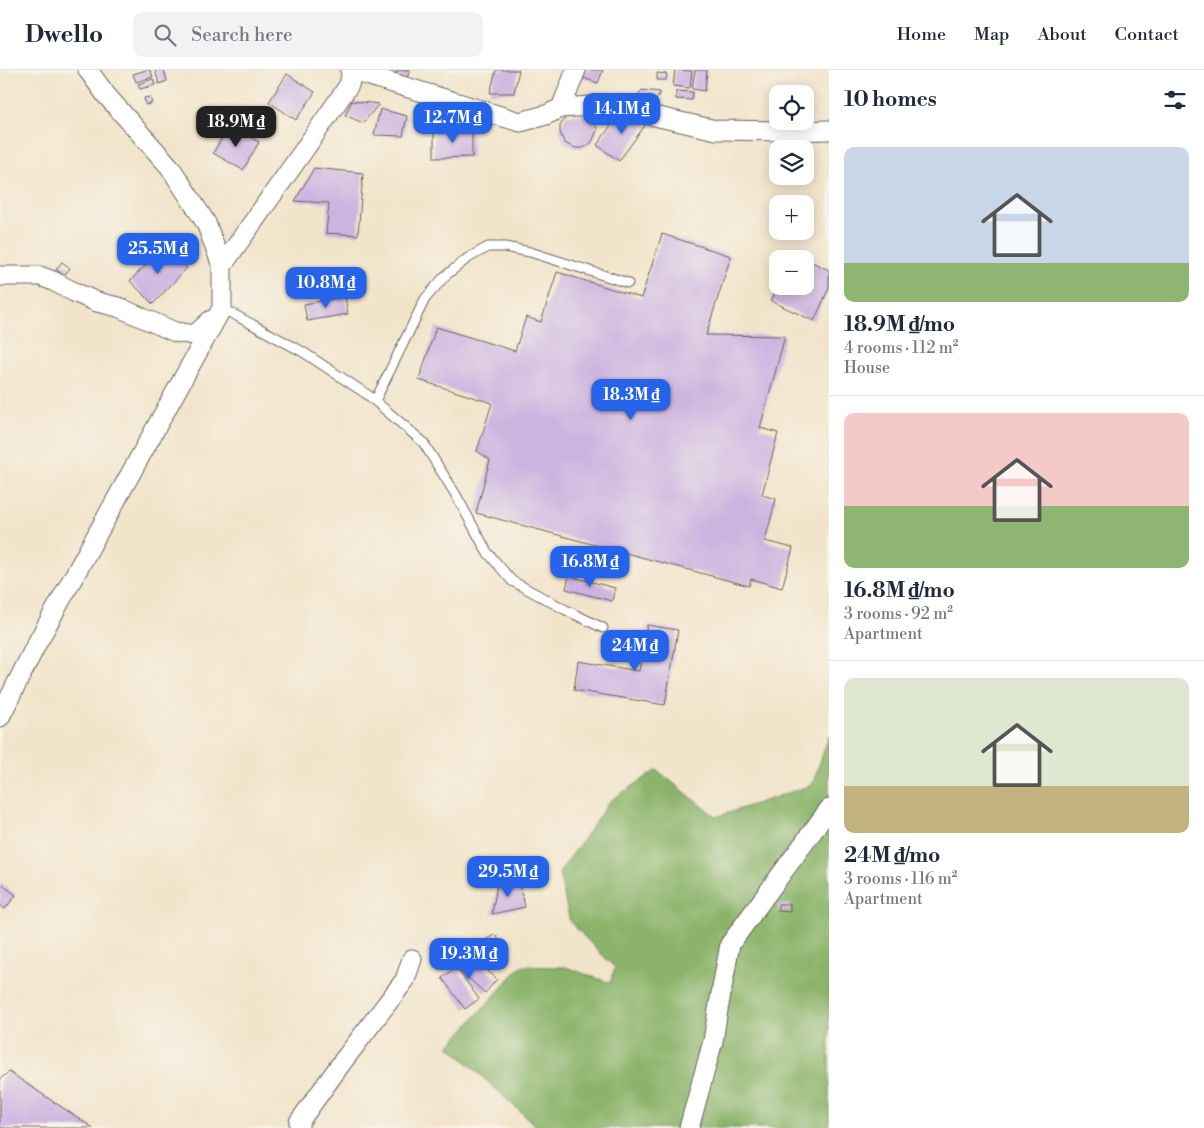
<!DOCTYPE html>
<html lang="en">
<head>
<meta charset="utf-8">
<style>
	:root { --surface:#fff; --page:#f2f2f3; --text:#1f2937; --muted:#747a83; --line:#e0e1e3; --accent:#2563eb }
	body { margin:0; font-family:"Libre Bodoni",serif; background:var(--page); color:var(--text); height:100vh; display:flex; flex-direction:column; font-size:19px; white-space:nowrap }
	* { box-sizing:border-box; margin:0 }
	p { font-size:16px; color:var(--muted) }
	.icon { flex:none; width:28px; height:28px; fill:none; stroke:currentColor; stroke-width:2; stroke-linecap:round; stroke-linejoin:round }
	.map { position:relative; flex:1; overflow:hidden }
	.side { display:flex; flex-direction:column; background:var(--surface); width:375px }
	.side>* { flex:none }
	.buttons { position:absolute; left:769px; top:15px; display:grid; gap:10px }
	.buttons a { display:grid; place-items:center; width:45px; height:45px; border-radius:10px; background:var(--surface); box-shadow:0 2px 12px #0003; font-size:25px }
	.price { position:absolute; translate:-50% -42px; padding:0 11px; border-radius:10px; background:var(--accent); color:#fff; font-size:16px; line-height:32px; filter:drop-shadow(0 1px 2px #0008) }
	.price::after { content:''; position:absolute; left:50%; top:30px; width:15px; height:11px; margin-left:-8px; background:inherit; clip-path:polygon(0 0,100% 0,50% 100%) }
	.price.on { background:#222; color:#fff }
	ul { padding:0; list-style:none }
	li { display:grid; align-content:center; gap:10px; height:265px; padding:0 15px }
	li+li { border-top:1px solid var(--line) }
	li span { display:grid; place-items:center; height:155px; border-radius:10px; color:#555 }
	li>.icon { margin-inline-start:auto }
	span .icon { width:90px; height:90px; fill:#fffc; stroke-width:1 }
	li b { font-size:21px }
	h2 { display:flex; justify-content:space-between; align-items:center; height:60px; padding:0 15px; font-size:21px }
	header { display:flex; align-items:center; gap:30px; box-sizing:border-box; height:70px; padding:0 25px; background:var(--surface); border-bottom:1px solid var(--line) }
	header strong { font-size:24px }
	nav { display:flex; gap:28px; margin-inline-start:auto; font-size:18px }
	.search { width:350px; height:45px; background:var(--page); display:flex; align-items:center; gap:12px; box-sizing:border-box; padding:0 18px; border-radius:10px; color:var(--muted); font-size:19px }
	main { display:flex; flex:1; min-height:0 }
	.map>svg:first-child { display:block }
	.forest { fill:#8bb46a; stroke:#546843 }
	.building { fill:#cdb4e0 }
	.lines { fill:none; stroke-linecap:round; stroke-linejoin:round }
	.service-casing { stroke:#676259; stroke-width:11 }
	.minor-casing { stroke:#676259; stroke-width:21 }
	.service { stroke:#fff; stroke-width:9 }
	.minor { stroke:#fff; stroke-width:19 }
</style>
</head>
<body>
<header>
<strong>Dwello</strong>
<div class="search"><svg class="icon" aria-label="search" viewBox="0 0 24 24"><circle cx="10" cy="10" r="6"/><path d="M15 15l6 6"/></svg>Search here</div>
<nav><a>Home</a><a>Map</a><a>About</a><a>Contact</a></nav>
</header>
<main>
<div class="map">
<svg width="829" height="1058" viewBox="0 0 829 1058">
	<rect width="100%" height="100%" fill="#f7f3e8"/>
	<filter id="ink" filterUnits="userSpaceOnUse"><feTurbulence type="fractalNoise" baseFrequency=".02" numOctaves="2"/><feDisplacementMap in="SourceGraphic" scale="10" xChannelSelector="R" yChannelSelector="G"/><feConvolveMatrix kernelMatrix="1 2 1 2 8 2 1 2 1" color-interpolation-filters="sRGB"/></filter>
	<filter id="wash" filterUnits="userSpaceOnUse"><feTurbulence type="fractalNoise" baseFrequency=".0096" numOctaves="4" result="noise"/><feDisplacementMap in="SourceGraphic" scale="20" xChannelSelector="R" yChannelSelector="G"/><feGaussianBlur stdDeviation="1.12" result="paint"/><feColorMatrix in="noise" values="0 0 0 0 0 0 0 0 0 0 0 0 0 0 0 0 0 1.4 0 .05"/><feComposite in="paint" operator="in"/></filter>
	<g filter="url(#wash)">
		<rect width="100%" height="100%" fill="#f2e4cb"/>
		<!-- forest -->
		<path class="forest" d="M829,666V1058H538L449,976L521,896L566,897L610,913L615,898L570,852L559,803L610,731L657,700L716,747L812,715Z"/>
		<g id="blocks">
			<!-- building -->
			<path class="building" d="M146,0H150L153,7L136,12L133,4Z
				M155,0H164L167,11L159,14Z
				M398,0H410L404,16L390,10Z
				M496,0H519L514,23H490Z
				M580,0H603L598,13L578,6Z
				M675,0L692,1L690,18L673,16Z
				M695,0H707L705,21L692,19Z
				M657,3L667,4L666,10H657Z
				M287,4L315,22L296,50L269,32Z
				M153,9L155,15L140,19L138,14Z
				M642,20L660,22L653,37L634,29Z
				M676,21L693,22L692,30L676,29Z
				M150,27L152,33L146,35L144,28Z
				M352,31L379,34L363,53L345,45Z
				M380,39L407,46L403,66L374,65Z
				M621,42L649,50L619,91L597,75Z
				M567,45H590L594,49L596,55L597,61L592,72L587,76L582,78H576L570,76L565,73L562,68L560,62V56Z
				M230,55L259,72L243,100L213,83Z
				M434,60H472V87L434,88Z
				M314,98L363,103L358,165L326,163L329,133L295,131Z
				M662,164L731,186L706,265L785,266L760,358L778,363L762,425L776,429L765,471L793,478L782,518L751,509L749,516L476,443L490,390L477,381L492,333L419,310L436,257L515,281L526,247L541,252L557,202L641,228Z
				M164,176L187,198L153,234L130,211Z
				M793,184L805,189H791Z
				M805,189L829,200V218L814,251L771,231L778,216H805Z
				M62,192L70,198L64,206L56,199Z
				M345,227L348,244L307,251L304,234Z
				M569,506L615,518L612,531L566,519Z
				M647,555L678,560L665,635L574,620L578,591L639,601Z
				M519,811L525,837L492,844L497,815Z
				M0,813L16,825L5,839L0,835Z
				M778,834H790V842L778,841Z
				M495,864L505,879L491,888L481,873Z
				M467,883L497,909L485,923L456,897L479,929L465,939L442,908L456,897Z
				M9,1002L93,1058H0V1009Z"/>
		</g>
	</g>
	<g filter="url(#ink)">
		<use href="#blocks" fill-opacity="0" stroke="#676259" stroke-width="1"/>
		<g class="lines">
			<defs>
				<path id="service" d="M222,238L303,282L368,325L423,372L456,425L487,482L512,511L566,540L603,558
					M375,331L425,229L445,206L468,188L488,177H505L530,182L628,213"/>
				<path id="minor" d="M350,0L520,52L546,45L561,38L576,0
					M561,38L606,35L716,60L787,61L829,60
					M222,196L304,80L349,15L352,1
					M0,206H40L53,211L74,222L97,232L118,237L175,262L195,265L211,250
					M0,647L36,575L222,238V196L206,153L170,97L106,25L88,0
					M299,1058V1052L343,991L405,910L412,889
					M689,1058L713,971L718,940L730,874L829,739"/>
			</defs>
			<!-- service casing -->
			<use href="#service" class="service-casing"/>
			<!-- minor casing -->
			<use href="#minor" class="minor-casing"/>
			<!-- service -->
			<use href="#service" class="service"/>
			<!-- minor -->
			<use href="#minor" class="minor"/>
		</g>
	</g>
</svg>
<div class="buttons">
<a><svg class="icon" aria-label="locate" viewBox="0 0 24 24"><circle cx="12" cy="12" r="6"/><path d="M12 2v4M12 18v4M2 12h4M18 12h4"/></svg></a>
<a><svg class="icon" aria-label="layers" viewBox="0 0 24 24"><path d="M12 4l9 5-9 5-9-5zM3 14l9 5 9-5"/></svg></a>
<a>+</a>
<a>−</a>
</div>
<b class="price" style="left:622px;top:65px">14.1M ₫</b>
<b class="price" style="left:453px;top:74px">12.7M ₫</b>
<b class="price on" style="left:236px;top:78px">18.9M ₫</b>
<b class="price" style="left:158px;top:205px">25.5M ₫</b>
<b class="price" style="left:326px;top:239px">10.8M ₫</b>
<b class="price" style="left:631px;top:351px">18.3M ₫</b>
<b class="price" style="left:590px;top:518px">16.8M ₫</b>
<b class="price" style="left:635px;top:602px">24M ₫</b>
<b class="price" style="left:508px;top:828px">29.5M ₫</b>
<b class="price" style="left:469px;top:910px">19.3M ₫</b>
</div>
<section class="side">
<h2>10 homes<svg class="icon" aria-label="filters" viewBox="0 0 24 24"><path d="M4 7h16M4 17h16"/><circle cx="9" cy="7" r="2"/><circle cx="15" cy="17" r="2"/></svg></h2>
<ul>
<li><span style="background:linear-gradient(#c9d6e8 75%,#8fb573 0)"><svg class="icon" aria-label="home" viewBox="0 0 24 24"><path d="M3 11l9-7 9 7M6 9v11h12V9"/></svg></span><div><b>18.9M ₫/mo</b><p>4 rooms · 112 m²</p><p>House</p></div></li>
<li><span style="background:linear-gradient(#f6c9c9 60%,#8fb573 0)"><svg class="icon" aria-label="home" viewBox="0 0 24 24"><path d="M3 11l9-7 9 7M6 9v11h12V9"/></svg></span><div><b>16.8M ₫/mo</b><p>3 rooms · 92 m²</p><p>Apartment</p></div></li>
<li><span style="background:linear-gradient(#dfe7d0 70%,#c2b280 0)"><svg class="icon" aria-label="home" viewBox="0 0 24 24"><path d="M3 11l9-7 9 7M6 9v11h12V9"/></svg></span><div><b>24M ₫/mo</b><p>3 rooms · 116 m²</p><p>Apartment</p></div></li>
</ul>
</section>
</main>
</body>
</html>
